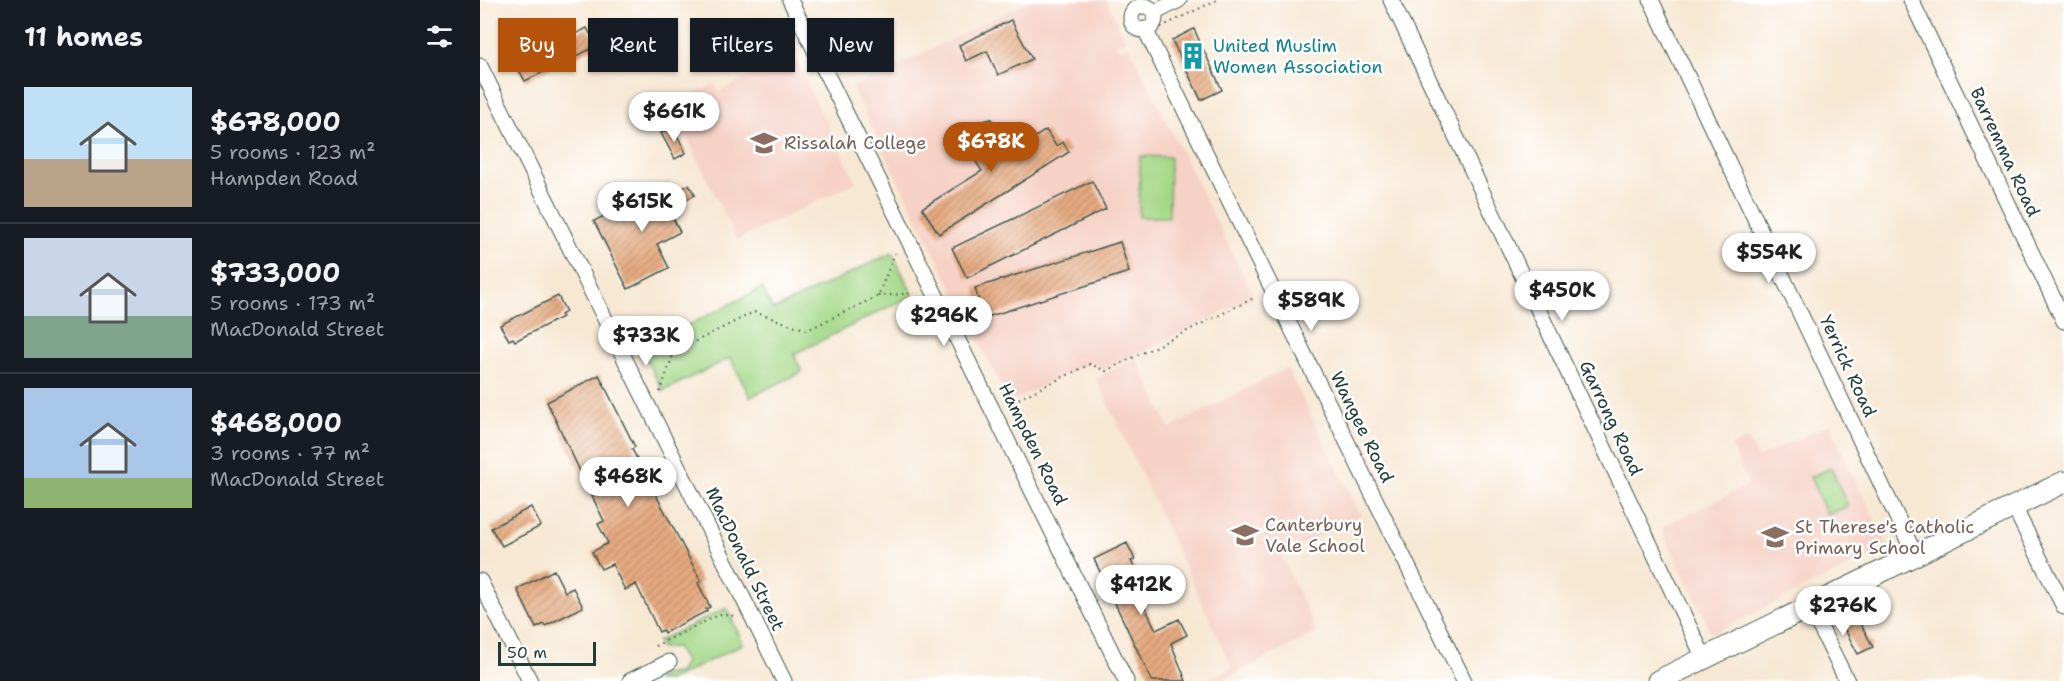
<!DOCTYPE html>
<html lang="en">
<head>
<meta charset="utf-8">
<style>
	:root { --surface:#171b24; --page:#242831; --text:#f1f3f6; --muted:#9ea1a6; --line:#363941; --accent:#b45309 }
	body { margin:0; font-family:"Shantell Sans",sans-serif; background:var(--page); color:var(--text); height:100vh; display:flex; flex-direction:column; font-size:22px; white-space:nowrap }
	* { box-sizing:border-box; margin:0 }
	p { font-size:20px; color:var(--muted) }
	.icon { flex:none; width:33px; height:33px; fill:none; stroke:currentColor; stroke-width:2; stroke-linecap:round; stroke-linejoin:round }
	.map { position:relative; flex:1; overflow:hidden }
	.side { display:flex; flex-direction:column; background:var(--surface); width:480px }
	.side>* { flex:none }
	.guide { position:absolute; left:18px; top:18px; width:570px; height:54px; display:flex; gap:12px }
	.scale { position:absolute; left:18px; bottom:15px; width:98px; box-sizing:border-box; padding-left:6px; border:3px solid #1f3d34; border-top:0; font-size:16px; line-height:21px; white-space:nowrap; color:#1f3d34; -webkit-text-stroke:4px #fff; paint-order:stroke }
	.price { position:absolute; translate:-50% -51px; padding:0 14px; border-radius:21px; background:#fff; color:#222; font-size:20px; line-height:39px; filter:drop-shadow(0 2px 3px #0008) }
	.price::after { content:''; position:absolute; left:50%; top:36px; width:18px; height:14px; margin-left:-9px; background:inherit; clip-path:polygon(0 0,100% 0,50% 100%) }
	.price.on { background:var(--accent); color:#fff }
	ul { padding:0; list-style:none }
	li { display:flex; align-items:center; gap:18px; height:150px; padding:0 24px }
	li+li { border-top:2px solid var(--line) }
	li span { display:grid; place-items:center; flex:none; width:168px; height:120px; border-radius:0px; color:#555 }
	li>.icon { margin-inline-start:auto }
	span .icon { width:72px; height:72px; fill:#fffc; stroke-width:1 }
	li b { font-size:26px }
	h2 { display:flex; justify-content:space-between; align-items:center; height:72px; padding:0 24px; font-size:26px }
	.tag { padding:0 21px; border-radius:0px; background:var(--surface); box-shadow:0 2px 4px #0004; font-size:21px; line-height:54px }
	.tag.on { background:var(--accent); color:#fff }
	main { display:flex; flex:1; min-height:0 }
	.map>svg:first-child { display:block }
	.built { fill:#f6d1c5 }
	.green { fill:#a4d888; stroke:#628a5e; stroke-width:1.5 }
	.building { fill:url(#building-hatch) }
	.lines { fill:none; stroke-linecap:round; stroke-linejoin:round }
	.street-casing { stroke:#3f574c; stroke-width:17 }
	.secondary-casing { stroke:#3f574c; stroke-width:23 }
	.path { stroke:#3f574c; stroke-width:2; stroke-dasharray:1.5 4.5; stroke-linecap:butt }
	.street { stroke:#fff; stroke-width:15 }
	.secondary { stroke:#fff; stroke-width:21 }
	.labels { text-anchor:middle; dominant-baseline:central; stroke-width:5; stroke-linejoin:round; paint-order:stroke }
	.culture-label { font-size:18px; fill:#0d838f; stroke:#fff; text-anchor:start }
	.education-label { font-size:18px; fill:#785e54; stroke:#fff; text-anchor:start }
	.street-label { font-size:18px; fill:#1f3d34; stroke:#fff }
</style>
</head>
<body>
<main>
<section class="side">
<h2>11 homes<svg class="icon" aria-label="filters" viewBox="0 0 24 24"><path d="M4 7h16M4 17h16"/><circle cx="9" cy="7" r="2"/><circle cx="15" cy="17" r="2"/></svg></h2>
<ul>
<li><span style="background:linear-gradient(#bfe0f5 60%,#b9a48a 0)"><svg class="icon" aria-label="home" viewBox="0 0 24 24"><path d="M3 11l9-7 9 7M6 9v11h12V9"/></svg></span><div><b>$678,000</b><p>5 rooms · 123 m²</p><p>Hampden Road</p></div></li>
<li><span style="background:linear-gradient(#c9d6e8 65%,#7fa58c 0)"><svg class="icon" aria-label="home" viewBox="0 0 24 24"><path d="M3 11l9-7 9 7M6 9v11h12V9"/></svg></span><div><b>$733,000</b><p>5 rooms · 173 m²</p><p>MacDonald Street</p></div></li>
<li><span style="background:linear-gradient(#a9c7e8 75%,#8fb573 0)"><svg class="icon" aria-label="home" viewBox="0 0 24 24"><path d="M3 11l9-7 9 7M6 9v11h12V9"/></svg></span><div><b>$468,000</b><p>3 rooms · 77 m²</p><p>MacDonald Street</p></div></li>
</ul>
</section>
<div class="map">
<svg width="1584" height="681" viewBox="0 0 1584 681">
	<defs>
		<pattern id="building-hatch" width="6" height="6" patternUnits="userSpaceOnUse" patternTransform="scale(1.5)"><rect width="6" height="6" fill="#e6aa80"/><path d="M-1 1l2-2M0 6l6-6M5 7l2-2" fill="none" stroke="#ba8c6a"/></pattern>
	</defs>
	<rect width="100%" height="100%" fill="#fff"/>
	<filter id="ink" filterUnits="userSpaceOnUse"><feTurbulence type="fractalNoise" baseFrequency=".0167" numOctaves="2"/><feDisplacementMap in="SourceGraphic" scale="12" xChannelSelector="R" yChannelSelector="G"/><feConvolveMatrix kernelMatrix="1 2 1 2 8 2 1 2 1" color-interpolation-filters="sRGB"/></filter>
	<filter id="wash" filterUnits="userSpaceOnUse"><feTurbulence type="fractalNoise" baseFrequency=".008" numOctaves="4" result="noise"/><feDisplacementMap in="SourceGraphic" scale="24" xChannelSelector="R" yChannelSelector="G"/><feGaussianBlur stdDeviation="1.35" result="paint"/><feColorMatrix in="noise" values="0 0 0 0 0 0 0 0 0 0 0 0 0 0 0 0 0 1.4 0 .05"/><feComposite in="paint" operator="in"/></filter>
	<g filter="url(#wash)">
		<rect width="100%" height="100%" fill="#f7e8d4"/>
		<!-- built -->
		<path class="built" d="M552,0H626L646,40L635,43L640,50L649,46L774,297L625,370L610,363L529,402L372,88Z
			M313,55L376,182L257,240L191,105L234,84L239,92Z
			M656,359L690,428L807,368L881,515L801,555L837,632L741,681H724L752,667L616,378Z
			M1349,424L1408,547L1232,634L1181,527L1269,485L1251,446L1268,439L1277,458Z"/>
		<!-- green -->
		<path class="green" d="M660,156L690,157L689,217H659Z
			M412,253L433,295L314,354L322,372L270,397L250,358L183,391L161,349L282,288L293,310Z
			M1351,468L1368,506L1347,515L1330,477Z
			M247,608L263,644L189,681H176L180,676L200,672L205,661L196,647L181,648L178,641Z"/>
		<g id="blocks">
			<!-- building -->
			<path class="building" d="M531,20L552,59L518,75L507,51L486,61L479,45Z
				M107,28L117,46L45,81L36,64Z
				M714,29L742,90L721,100L692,40Z
				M512,119L521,159L566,130L576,146L583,142L589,152L459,234L442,208L502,171L474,128Z
				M193,127L206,153L195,159L181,133Z
				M612,181L626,209L487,278L472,248Z
				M188,183L193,193L209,185L215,195L188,208L200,232L177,244L189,268L148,289L114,221Z
				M640,242L649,272L504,318L495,288Z
				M78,296L86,312L81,315L82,317L35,341L33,338L29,340L20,325Z
				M119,375L155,447L152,449L221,581L218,583L230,607L226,609L227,611L184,633L183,630L179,632L156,584L145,590L132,564L121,569L112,552L128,543L118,524L124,521L67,402Z
				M51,507L61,526L22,546L11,528Z
				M647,543L655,560L651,561L671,601L664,605L676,630L699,619L707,635L691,643L706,681H672L614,559Z
				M74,570L85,592L93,588L103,607L65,626L64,624L56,628L37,589Z
				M1378,619L1393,647L1378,654L1363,626Z"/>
		</g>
	</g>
	<g filter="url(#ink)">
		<use href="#blocks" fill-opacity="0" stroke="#3f574c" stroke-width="1.5"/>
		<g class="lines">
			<defs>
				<path id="street" d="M310,0L646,681
					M911,0L1224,658
					M1171,0L1435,555
					M1431,0L1584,321
					M651 18a12 12 0 1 1 24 0a12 12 0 1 1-24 0Z
					M674,13L699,0
					M665,29L984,681
					M0,66L304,681
					M1534,507L1584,607
					M0,581L50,681
					M1330,607L1367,681
					M150,681L189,662"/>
				<path id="secondary" d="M1178,681L1584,482"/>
			</defs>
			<!-- street casing -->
			<use href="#street" class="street-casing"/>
			<!-- secondary casing -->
			<use href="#secondary" class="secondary-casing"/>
			<!-- path -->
			<path class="path" d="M681,27L737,0
				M398,296L435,293
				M161,352H194
				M180,392L194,352L274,312L327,330L398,296L415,253
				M528,404L610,364L626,371L776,297
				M175,646L241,614L255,616"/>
			<!-- street -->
			<use href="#street" class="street"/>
			<!-- secondary -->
			<use href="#secondary" class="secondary"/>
		</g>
	</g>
	<!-- icons -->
	<defs>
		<symbol id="building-bare" viewBox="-9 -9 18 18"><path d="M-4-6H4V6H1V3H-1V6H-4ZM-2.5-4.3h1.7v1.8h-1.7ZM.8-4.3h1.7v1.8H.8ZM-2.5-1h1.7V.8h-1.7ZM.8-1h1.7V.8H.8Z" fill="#0f9aa8" stroke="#fff" stroke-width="2.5" paint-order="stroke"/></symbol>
		<symbol id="university-bare" viewBox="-9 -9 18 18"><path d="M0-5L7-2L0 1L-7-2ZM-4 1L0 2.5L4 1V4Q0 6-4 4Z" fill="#8d6e63" stroke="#fff" stroke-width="2.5" paint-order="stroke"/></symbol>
		<symbol id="school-bare" viewBox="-9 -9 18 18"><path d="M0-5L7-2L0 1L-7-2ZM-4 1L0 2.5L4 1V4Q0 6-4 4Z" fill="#8d6e63" stroke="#fff" stroke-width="2.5" paint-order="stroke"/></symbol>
	</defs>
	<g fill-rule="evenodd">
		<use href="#building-bare" x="694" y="37" width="38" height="38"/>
		<use href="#university-bare" x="265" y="124" width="38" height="38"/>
		<use href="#school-bare" x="746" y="516" width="38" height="38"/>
		<use href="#school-bare" x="1276" y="518" width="38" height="38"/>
	</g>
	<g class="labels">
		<!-- culture labels -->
		<g class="culture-label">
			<text x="733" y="46">United Muslim<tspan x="733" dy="21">Women Association</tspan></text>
		</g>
		<!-- education labels -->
		<g class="education-label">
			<text x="304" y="143">Rissalah College</text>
			<text x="785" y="525">Canterbury<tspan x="785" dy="21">Vale School</tspan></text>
			<text x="1315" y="527">St Therese's Catholic<tspan x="1315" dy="21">Primary School</tspan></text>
		</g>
		<!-- street labels -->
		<g class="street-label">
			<text transform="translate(1525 152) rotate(65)">Barremma Road</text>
			<text transform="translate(1368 366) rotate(65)">Yerrick Road</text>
			<text transform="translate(1131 418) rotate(65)">Garrong Road</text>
			<text transform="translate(882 427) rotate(64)">Wangee Road</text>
			<text transform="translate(553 444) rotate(64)">Hampden Road</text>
			<text transform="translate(265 559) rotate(64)">MacDonald Street</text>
		</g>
	</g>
</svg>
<div class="scale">50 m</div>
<b class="price" style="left:194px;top:143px">$661K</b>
<b class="price on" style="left:511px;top:173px">$678K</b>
<b class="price" style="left:162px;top:233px">$615K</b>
<b class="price" style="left:1289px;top:284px">$554K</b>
<b class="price" style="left:1082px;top:322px">$450K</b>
<b class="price" style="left:831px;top:332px">$589K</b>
<b class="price" style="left:464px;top:347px">$296K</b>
<b class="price" style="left:166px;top:367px">$733K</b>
<b class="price" style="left:148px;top:508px">$468K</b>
<b class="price" style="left:661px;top:616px">$412K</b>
<b class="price" style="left:1363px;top:637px">$276K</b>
<div class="guide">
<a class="tag on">Buy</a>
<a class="tag">Rent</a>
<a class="tag">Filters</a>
<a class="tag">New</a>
</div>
</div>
</main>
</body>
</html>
